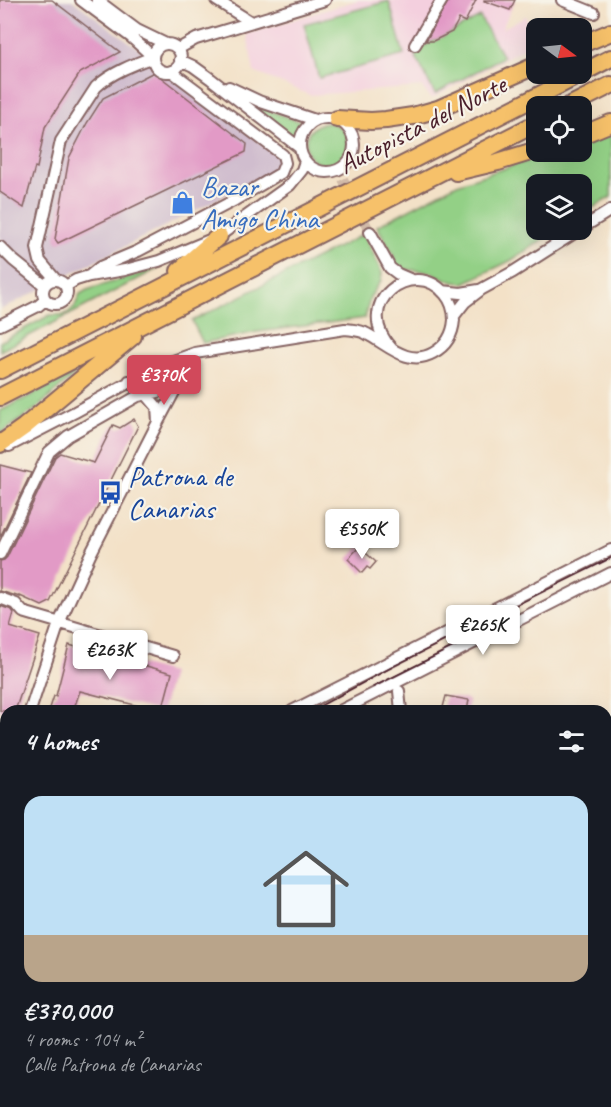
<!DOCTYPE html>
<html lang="en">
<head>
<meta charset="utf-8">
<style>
	:root { --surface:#171b24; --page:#242831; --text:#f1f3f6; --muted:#9ea1a6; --accent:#d1495b }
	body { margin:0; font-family:Caveat,sans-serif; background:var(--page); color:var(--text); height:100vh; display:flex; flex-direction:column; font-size:22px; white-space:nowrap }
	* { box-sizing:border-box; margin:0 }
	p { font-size:20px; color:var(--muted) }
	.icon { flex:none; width:33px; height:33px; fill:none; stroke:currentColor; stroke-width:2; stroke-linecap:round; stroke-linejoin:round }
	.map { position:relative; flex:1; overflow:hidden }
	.side { position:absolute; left:0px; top:705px; width:612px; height:402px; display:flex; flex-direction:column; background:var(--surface); border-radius:18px 18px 0 0; box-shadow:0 6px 24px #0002 }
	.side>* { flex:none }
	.needle { width:39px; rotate:105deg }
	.fabs { position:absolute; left:526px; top:18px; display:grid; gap:12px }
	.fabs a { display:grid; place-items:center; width:66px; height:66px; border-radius:12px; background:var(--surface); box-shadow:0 6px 24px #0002; font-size:30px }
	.price { position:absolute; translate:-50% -51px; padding:0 14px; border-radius:6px; background:#fff; color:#222; font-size:20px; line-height:39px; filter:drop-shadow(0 2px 3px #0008) }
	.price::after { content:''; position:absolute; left:50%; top:36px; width:18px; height:14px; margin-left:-9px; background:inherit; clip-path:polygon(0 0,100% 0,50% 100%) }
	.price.active { background:var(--accent); color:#fff }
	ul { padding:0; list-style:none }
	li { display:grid; align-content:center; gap:12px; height:318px; padding:0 24px }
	li span { display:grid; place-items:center; height:186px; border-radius:18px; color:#555 }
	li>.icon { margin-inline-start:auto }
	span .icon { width:108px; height:108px; fill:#fffc; stroke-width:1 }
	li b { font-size:26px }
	h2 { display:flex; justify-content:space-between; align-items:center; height:72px; padding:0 24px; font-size:26px }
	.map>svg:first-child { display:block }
	.built { fill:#f4cfde }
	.industrial { fill:#d0bdce }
	.green { fill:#93d086; stroke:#6e7858; stroke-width:1.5 }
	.building { fill:#e29ac6 }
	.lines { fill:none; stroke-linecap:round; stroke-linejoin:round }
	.minor-tunnel { stroke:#d1baa8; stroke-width:10; stroke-dasharray:10 5; stroke-linecap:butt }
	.minor-casing { stroke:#856362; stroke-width:14 }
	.highway-casing { stroke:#856362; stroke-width:20 }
	.minor { stroke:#fff; stroke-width:10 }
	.highway { stroke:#f6c16b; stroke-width:16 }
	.tram { stroke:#4a1f2b; stroke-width:1.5 }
	.labels { text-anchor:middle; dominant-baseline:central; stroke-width:4.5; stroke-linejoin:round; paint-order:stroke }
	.street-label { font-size:28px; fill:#4a1f2b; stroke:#f7f3e8 }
	.shop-label { font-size:28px; fill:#366cbe; stroke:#f7f3e8; text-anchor:start }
	.transit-label { font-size:28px; fill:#164399; stroke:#f7f3e8; text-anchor:start }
</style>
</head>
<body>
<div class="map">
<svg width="611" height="1107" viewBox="0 0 611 1107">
	<rect width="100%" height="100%" fill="#f7f3e8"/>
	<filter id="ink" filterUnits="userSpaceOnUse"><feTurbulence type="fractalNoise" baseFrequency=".0167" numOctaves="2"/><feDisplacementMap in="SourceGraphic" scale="12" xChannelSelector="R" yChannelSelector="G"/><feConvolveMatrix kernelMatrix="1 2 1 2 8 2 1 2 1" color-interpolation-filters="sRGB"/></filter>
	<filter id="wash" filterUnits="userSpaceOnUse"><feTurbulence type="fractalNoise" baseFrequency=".008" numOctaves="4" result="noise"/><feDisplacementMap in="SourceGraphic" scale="24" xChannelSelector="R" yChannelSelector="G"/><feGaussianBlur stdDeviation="1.35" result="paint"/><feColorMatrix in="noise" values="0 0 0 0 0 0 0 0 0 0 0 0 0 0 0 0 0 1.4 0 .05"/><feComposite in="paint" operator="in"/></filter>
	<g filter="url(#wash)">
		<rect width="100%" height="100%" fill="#f3e1c7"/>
		<!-- built -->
		<path class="built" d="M358,0H515L502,29L525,16L537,38V41L431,99L422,87L310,95L254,72L247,34Z
			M0,945L6,947V1063H0Z"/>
		<!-- industrial -->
		<path class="industrial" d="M0,0H72L179,78L287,164L0,310Z"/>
		<!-- green -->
		<path class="green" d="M389,1L404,55L319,78L304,24Z
			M480,17L503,57L435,94L415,55L418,49Z
			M262,108L301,122C302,125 297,134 295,137L293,136L258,111L259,109Z
			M306 144a21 21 0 1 1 42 0a21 21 0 1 1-42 0Z
			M611,130V197L582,214V184H537V230H558L510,261L464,283L453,282L430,272L404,269L396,265L393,254L377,226L457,184L554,152H582V142Z
			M364,234L382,273L381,281L370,297L365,318L257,332L203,343L192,321Z
			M161,267L0,351V342L50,315H64L69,312L75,306L80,294L87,290Z
			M79,371L37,408L0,434V411Z"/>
		<g id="blocks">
			<!-- building -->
			<path class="building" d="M0,0H52L120,52L80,73L45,127L37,168L35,167L24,208L0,192Z
				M449,0H476L465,22L459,19L452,32L433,41H426Z
				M484,0H515L510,10L484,1Z
				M154,72L247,144L246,152L58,243L55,239L69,158L87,123L103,98Z
				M134,419L138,426L50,602L42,606L20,596V597L0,591V561L4,560L7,557L55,457L60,453L94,463L113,425L120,428Z
				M0,465L31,473L0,537Z
				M359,547L376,562L370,569L367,567L362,573L348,559Z
				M0,606L12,610L14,613L10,627L40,636L15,711H0Z
				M69,645L172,673L162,711H158L80,691L73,711H49L54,696H56Z
				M446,696L469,700L467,711H442Z"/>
		</g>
	</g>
	<g filter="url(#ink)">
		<use href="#blocks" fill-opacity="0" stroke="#856362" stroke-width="1.5"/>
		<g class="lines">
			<!-- minor-tunnel -->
			<path class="minor-tunnel" d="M343,179L370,232"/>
			<defs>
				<path id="minor" d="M81,0L131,37L153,57
					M97,0L137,30L166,44
					M216,0L251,22
					M562,0L594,13
					M153 58a14 14 0 1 1 28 0a14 14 0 1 1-28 0Z
					M415,45L442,0
					M178,49L196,39L325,0
					M180,60L193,66L211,79L300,148
					M229,87L261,102L315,120
					M300 145a27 27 0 1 1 54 0a27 27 0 1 1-54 0Z
					M582,228L611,210
					M370,232L390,268L398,274L412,280
					M0,247L13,260L44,285
					M89,276L100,267L138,251L235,200L281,173L285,163L283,155L171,71
					M55,279L40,261L37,248L61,141L96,87C111,73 134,64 153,57
					M43 292a12 12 0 1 1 24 0a12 12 0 1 1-24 0Z
					M66,286L76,280L89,276L125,270L159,261L219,236L290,185L302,170L305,161
					M442,291L461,293L479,290
					M454,316L465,302L482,289L513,272L579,230
					M0,325L38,306L45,300
					M129,381L146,394L157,407L158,422
					M9,446L75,412L159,366L195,353L345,329C352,330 361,330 367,334C388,345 408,367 433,353C446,346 453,334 454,320C454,310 451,301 445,294C414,256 349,303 392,349
					M0,554L49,452L68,436L138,396L177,388
					M0,598L16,604L23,612L173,656
					M399,691L401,711
					M30,711L59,623L90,555L158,422L195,353
					M292,711L611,550
					M340,711L611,573
					M0,807L6,788
					M0,840L6,839
					M606,858L611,855
					M0,887L5,881
					M606,973L611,964
					M606,1035L611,1037
					M0,1080H6
					M0,1096L6,1090
					M378,1101L391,1107
					M61,1107L67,1101
					M213,1107L218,1101
					M460,1107L463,1101"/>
				<path id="highway" d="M582,44L611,32
					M582,73L611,58
					M569,106L611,85
					M337,119L371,121L386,120L413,116L438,109L537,65
					M582,135L611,123
					M456,172L498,162L537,150
					M179,271L219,236
					M0,370L581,74
					M0,397L537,123
					M0,444L24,427L133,336"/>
			</defs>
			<!-- minor casing -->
			<use href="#minor" class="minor-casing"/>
			<!-- highway casing -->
			<use href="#highway" class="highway-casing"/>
			<!-- minor -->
			<use href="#minor" class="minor"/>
			<!-- highway -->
			<use href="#highway" class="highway"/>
			<!-- tram -->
			<path class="tram" d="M373,687L473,637L509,617
				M311,711L394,666L611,558
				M0,878L6,872"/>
		</g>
	</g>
	<!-- icons -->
	<defs>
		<symbol id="shop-bare" viewBox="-9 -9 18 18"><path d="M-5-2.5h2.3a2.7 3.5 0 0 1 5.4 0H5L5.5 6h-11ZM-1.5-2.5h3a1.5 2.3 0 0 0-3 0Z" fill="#3f7fe0" stroke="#f7f3e8" stroke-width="2.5" paint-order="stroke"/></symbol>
		<symbol id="bus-bare" viewBox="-9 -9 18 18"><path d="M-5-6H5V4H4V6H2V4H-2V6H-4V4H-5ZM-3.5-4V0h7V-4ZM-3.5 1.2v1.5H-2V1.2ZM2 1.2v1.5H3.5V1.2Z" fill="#1a4fb4" stroke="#f7f3e8" stroke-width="2.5" paint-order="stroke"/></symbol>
	</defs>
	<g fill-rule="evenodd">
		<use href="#shop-bare" x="166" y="186" width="33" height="33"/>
		<use href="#bus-bare" x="94" y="476" width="33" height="33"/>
	</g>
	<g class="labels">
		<!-- street labels -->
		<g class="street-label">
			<text transform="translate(422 124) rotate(-27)">Autopista del Norte</text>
		</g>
		<!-- shop labels -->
		<g class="shop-label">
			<text x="201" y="186">Bazar<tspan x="201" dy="32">Amigo China</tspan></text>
		</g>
		<!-- transit labels -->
		<g class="transit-label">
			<text x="128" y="476">Patrona de<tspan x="128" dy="32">Canarias</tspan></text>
		</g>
	</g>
</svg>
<div class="fabs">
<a><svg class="needle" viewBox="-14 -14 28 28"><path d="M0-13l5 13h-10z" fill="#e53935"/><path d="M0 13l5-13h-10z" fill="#9ea1a6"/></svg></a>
<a><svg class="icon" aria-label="locate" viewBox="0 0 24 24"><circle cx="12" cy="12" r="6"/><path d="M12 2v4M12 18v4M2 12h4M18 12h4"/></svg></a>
<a><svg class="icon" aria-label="layers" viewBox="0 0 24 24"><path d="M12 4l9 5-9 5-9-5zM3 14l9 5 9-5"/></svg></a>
</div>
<b class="price active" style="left:164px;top:406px">€370K</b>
<b class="price" style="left:362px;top:560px">€550K</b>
<b class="price" style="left:483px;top:656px">€265K</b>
<b class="price" style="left:110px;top:681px">€263K</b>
<section class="side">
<h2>4 homes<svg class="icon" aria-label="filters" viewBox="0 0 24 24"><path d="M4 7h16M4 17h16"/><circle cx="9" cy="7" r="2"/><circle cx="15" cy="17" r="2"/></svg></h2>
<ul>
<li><span style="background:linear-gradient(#bfe0f5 75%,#b9a48a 0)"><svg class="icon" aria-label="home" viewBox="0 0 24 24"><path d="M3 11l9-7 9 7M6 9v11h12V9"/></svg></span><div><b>€370,000</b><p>4 rooms · 104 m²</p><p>Calle Patrona de Canarias</p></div></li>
</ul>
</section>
</div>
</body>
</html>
